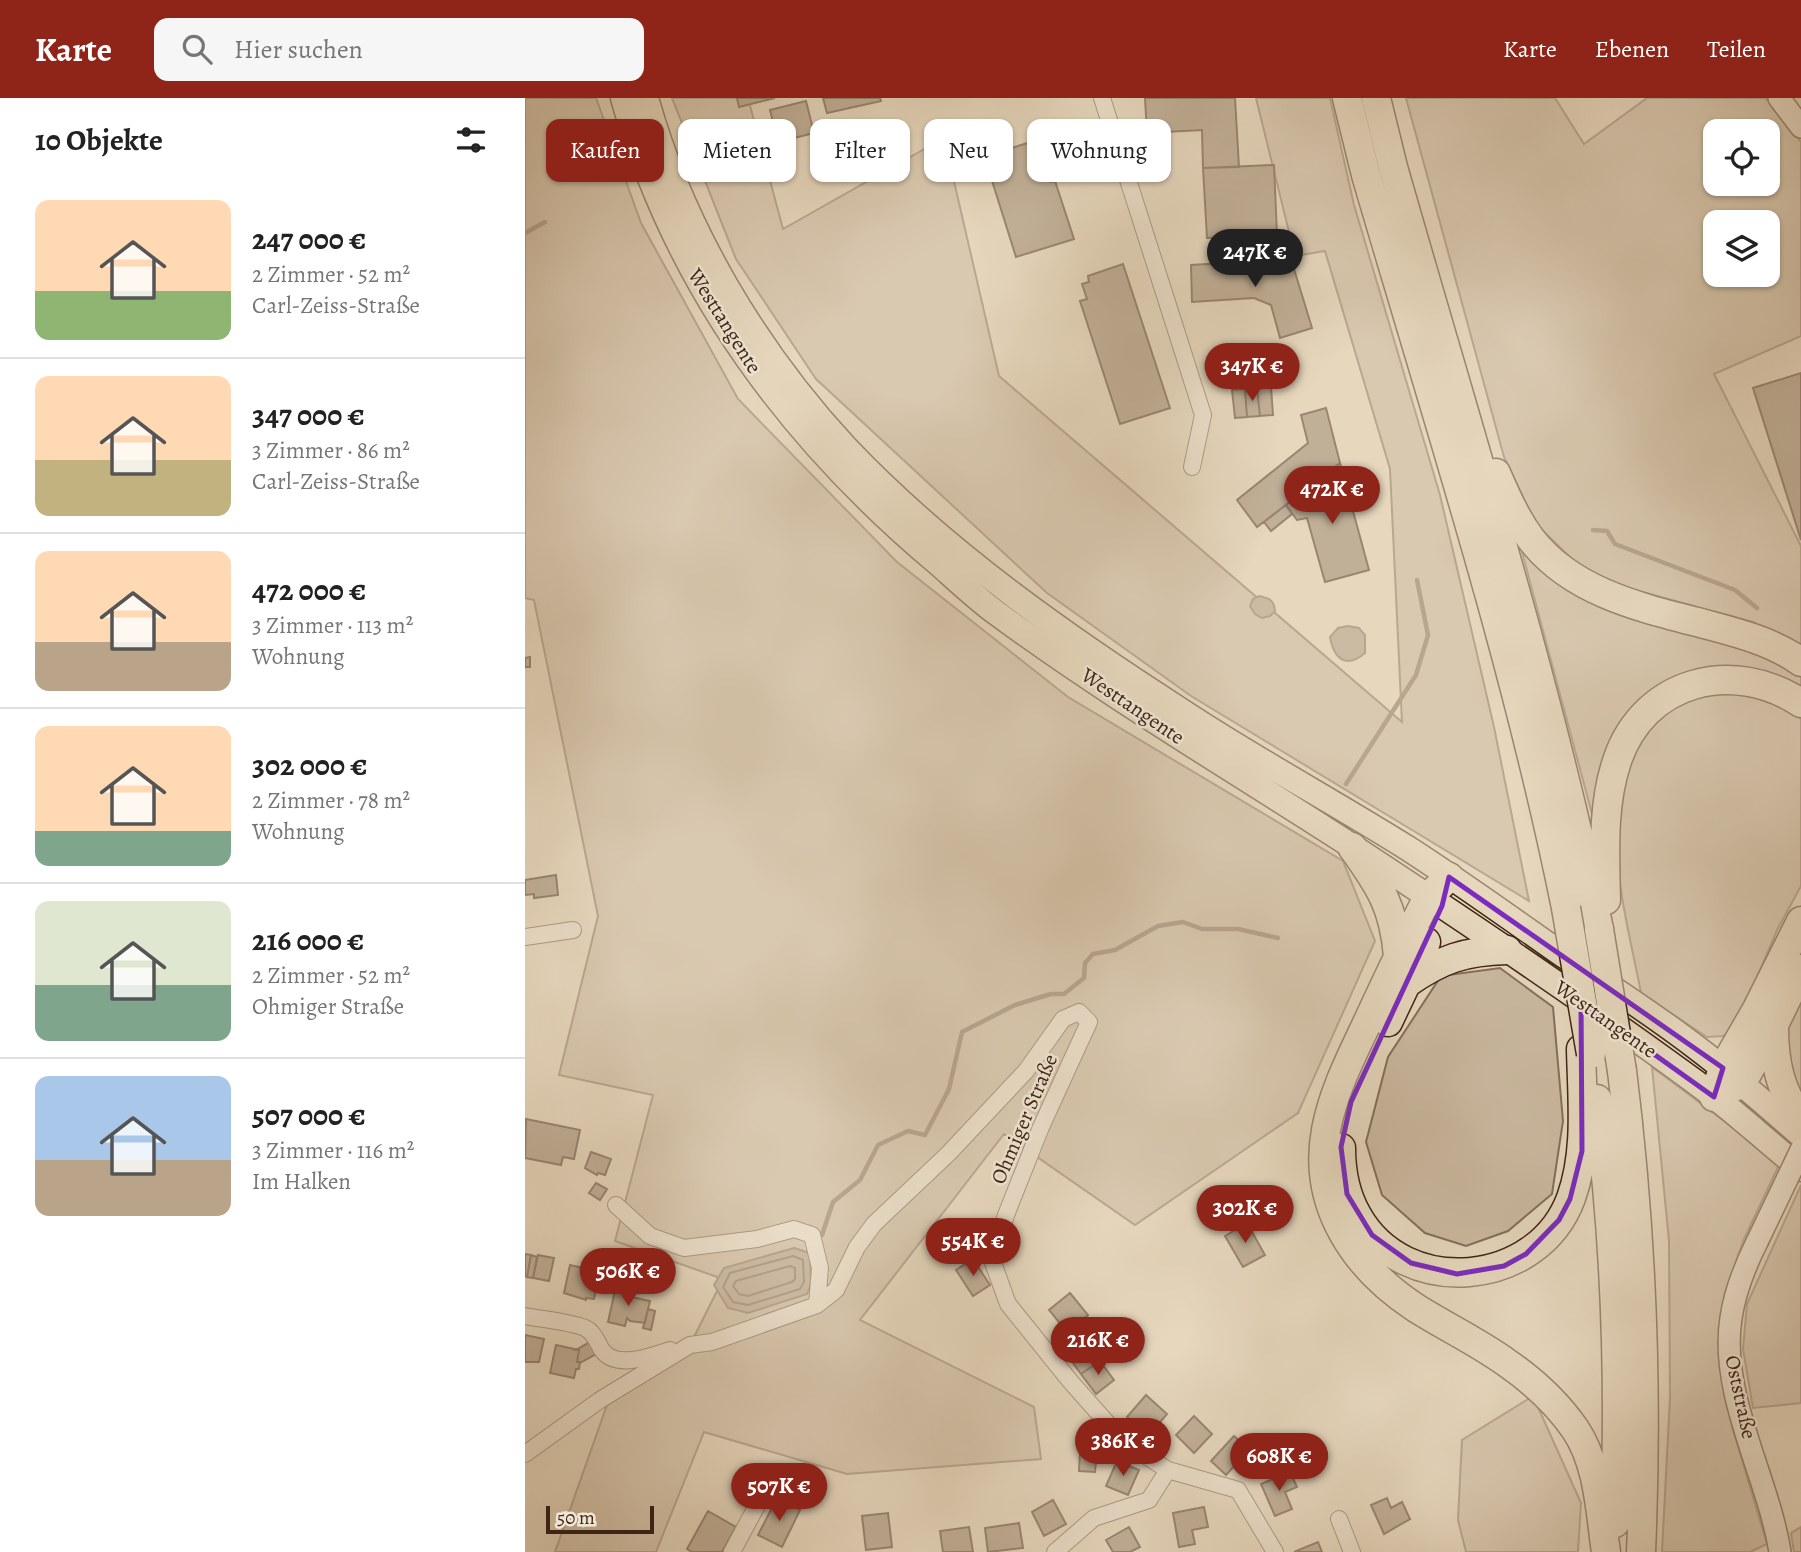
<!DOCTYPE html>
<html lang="de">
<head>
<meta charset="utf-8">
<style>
	:root { --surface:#fff; --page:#f6f6f6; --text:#222; --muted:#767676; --line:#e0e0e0; --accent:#8f2418 }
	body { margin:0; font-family:Alegreya,serif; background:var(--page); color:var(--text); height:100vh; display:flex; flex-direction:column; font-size:26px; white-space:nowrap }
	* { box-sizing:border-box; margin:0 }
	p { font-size:23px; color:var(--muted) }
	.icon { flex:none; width:38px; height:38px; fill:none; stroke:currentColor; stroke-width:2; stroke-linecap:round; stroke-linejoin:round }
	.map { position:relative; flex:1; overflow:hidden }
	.sheet { display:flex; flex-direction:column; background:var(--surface); width:525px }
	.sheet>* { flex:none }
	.guide { position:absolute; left:21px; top:21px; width:665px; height:63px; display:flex; gap:14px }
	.tools { position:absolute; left:1178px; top:21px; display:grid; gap:14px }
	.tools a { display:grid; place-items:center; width:77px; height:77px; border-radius:14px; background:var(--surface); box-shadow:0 2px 5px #0004; font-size:35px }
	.scale { position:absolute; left:21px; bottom:18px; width:108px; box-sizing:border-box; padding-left:7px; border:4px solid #3f2515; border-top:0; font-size:19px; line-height:24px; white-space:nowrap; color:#3f2515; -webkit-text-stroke:5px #efe5d4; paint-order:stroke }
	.price { position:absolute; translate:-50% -60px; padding:0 16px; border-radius:24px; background:var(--accent); color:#fff; font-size:23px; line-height:46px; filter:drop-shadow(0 2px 4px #0008) }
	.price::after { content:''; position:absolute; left:50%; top:42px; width:21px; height:16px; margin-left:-10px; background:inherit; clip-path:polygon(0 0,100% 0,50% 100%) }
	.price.on { background:#222; color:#fff }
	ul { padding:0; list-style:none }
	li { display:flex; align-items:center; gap:21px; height:175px; padding:0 35px }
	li+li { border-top:2px solid var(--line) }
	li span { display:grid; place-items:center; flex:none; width:196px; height:140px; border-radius:14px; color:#555 }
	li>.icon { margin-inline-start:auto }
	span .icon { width:84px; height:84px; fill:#fffc; stroke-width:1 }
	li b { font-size:30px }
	h2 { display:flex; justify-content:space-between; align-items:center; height:84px; padding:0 35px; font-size:30px }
	.pill { padding:0 24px; border-radius:14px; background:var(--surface); box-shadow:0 2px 5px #0004; font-size:24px; line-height:63px }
	.pill.on { background:var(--accent); color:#fff }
	header { display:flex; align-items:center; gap:42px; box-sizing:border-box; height:98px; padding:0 35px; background:var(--accent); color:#fff }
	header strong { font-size:33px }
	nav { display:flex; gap:38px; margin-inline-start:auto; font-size:24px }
	.search { width:490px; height:63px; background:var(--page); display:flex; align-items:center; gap:18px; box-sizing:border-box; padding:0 24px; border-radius:14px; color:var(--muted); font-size:26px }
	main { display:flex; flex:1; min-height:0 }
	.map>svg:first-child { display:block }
	.green { fill:#cab9a0; stroke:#846f5a; stroke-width:2; fill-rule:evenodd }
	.water { fill:#ad9a84; stroke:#816b58; stroke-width:2 }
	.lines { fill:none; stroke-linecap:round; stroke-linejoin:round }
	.shore { stroke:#76604c; stroke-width:2 }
	.stream { stroke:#816b58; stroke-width:4.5 }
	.building { fill:#96826c; stroke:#3f2515; stroke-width:2 }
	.street-casing { stroke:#69523f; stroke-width:18 }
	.secondary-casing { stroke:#3f2515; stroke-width:24 }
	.primary-casing { stroke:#3f2515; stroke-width:27 }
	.highway-casing { stroke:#3f2515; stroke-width:31 }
	.street { stroke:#efe5d4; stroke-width:16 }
	.secondary { stroke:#efe5d4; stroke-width:21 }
	.primary { stroke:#e6d7bd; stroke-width:24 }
	.highway { stroke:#e6d7bd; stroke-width:28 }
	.secondary-bridge-casing { stroke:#3f2515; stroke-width:24; stroke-linecap:butt }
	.highway-bridge-casing { stroke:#3f2515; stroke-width:31; stroke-linecap:butt }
	.secondary-bridge { stroke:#efe5d4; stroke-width:21 }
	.highway-bridge { stroke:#e6d7bd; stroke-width:28 }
	.marked { fill:none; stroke:#7b2cbf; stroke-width:5; stroke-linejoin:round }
	.labels { text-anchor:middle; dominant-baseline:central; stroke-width:5; stroke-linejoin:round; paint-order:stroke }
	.street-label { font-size:21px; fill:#3f2515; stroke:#efe5d4 }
</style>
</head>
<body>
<header>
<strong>Karte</strong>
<div class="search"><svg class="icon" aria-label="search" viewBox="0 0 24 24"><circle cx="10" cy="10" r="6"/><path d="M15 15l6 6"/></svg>Hier suchen</div>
<nav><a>Karte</a><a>Ebenen</a><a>Teilen</a></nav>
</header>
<main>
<section class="sheet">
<h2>10 Objekte<svg class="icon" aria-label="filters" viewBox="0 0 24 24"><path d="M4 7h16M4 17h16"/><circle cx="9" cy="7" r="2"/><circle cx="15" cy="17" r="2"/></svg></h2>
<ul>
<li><span style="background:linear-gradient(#ffd9b3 65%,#8fb573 0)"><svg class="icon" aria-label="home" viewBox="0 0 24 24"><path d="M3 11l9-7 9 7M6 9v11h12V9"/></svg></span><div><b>247 000 €</b><p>2 Zimmer · 52 m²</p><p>Carl-Zeiss-Straße</p></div></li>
<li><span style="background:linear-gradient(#ffd9b3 60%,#c2b280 0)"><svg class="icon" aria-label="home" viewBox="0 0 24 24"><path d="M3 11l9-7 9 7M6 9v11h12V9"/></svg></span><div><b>347 000 €</b><p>3 Zimmer · 86 m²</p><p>Carl-Zeiss-Straße</p></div></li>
<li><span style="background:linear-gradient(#ffd9b3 65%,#b9a48a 0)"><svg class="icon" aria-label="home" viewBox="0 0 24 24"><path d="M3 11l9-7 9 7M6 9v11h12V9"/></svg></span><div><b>472 000 €</b><p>3 Zimmer · 113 m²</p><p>Wohnung</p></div></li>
<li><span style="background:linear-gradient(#ffd9b3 75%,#7fa58c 0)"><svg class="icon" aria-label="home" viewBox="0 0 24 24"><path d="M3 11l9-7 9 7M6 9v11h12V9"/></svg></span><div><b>302 000 €</b><p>2 Zimmer · 78 m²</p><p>Wohnung</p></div></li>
<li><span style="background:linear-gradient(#dfe7d0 60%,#7fa58c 0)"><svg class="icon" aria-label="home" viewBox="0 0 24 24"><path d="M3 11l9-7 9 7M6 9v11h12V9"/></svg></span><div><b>216 000 €</b><p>2 Zimmer · 52 m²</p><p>Ohmiger Straße</p></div></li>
<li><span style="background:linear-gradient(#a9c7e8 60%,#b9a48a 0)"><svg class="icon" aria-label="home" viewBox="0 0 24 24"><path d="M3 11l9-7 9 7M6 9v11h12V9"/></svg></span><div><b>507 000 €</b><p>3 Zimmer · 116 m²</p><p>Im Halken</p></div></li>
</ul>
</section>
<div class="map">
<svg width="1276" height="1454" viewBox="0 0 1276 1454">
	<rect width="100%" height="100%" fill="#e6d7bd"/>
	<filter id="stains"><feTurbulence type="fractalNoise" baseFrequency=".00286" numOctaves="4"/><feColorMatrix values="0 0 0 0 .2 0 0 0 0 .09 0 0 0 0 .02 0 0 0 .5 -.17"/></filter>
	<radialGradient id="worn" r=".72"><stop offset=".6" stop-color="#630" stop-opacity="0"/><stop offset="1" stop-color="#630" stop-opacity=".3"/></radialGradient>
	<!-- green -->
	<path class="green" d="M0,0H71L116,125L213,301L372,464L543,599L818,763L850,843L773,1015L610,1127L479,1036L335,1222L509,1309L516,1361L322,1376L179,1334L131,1454H30L82,1307L165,1247L198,1181L90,1143L128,997L34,977L73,818L9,502L0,500Z
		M147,0H223L258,131L419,40L474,278L877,624L865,371L800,153L770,158L731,0H805L829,107L915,397L969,629L1004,803L666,598L522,495L291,281L211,161Z
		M881,0H1030L1059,46L1122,0H1239L1244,3L1276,44V238L1189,276L1276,448V548L1228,524L1088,486L1049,463L1011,426L979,359ZM1190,33H1242V86H1190ZM1190,124H1242V177H1190Z
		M993,439L1035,480L1215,542L1276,575V596L1257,581L1128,598L1071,731Z
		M1196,590C1225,594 1256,597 1276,621V788L1252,832L1210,932L1198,938L1182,939L1116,895C1101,815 1070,719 1115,644C1126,626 1140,609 1160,600C1171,595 1185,593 1196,590Z
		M975,870L1028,909L1038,1023L1027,1096L983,1133L941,1148L900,1135L857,1097L841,1044L863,959L916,878Z
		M1276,892V1000L1264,980L1260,925Z
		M1127,969L1255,1065L1219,1141L1199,1199L1196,1263L1207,1328L1242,1446L1225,1454H1137L1145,1300L1144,1143Z
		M1276,1087V1305L1228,1310L1218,1251L1222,1206Z
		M1008,1298L1056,1405L1053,1454H941L933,1422L937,1342Z
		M1276,1429V1454H1269L1266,1435Z"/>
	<!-- water -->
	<path class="water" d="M734,498C744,500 749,502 750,513L745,518L737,520L730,516L725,508L728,501Z
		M823,528L834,530L840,537V555C821,571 809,561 805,539L813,530Z
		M269,1150L285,1155L286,1185L282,1196L223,1215L203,1210L189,1187L199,1170Z"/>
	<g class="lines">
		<!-- shore -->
		<path class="shore" d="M268,1158L278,1162L279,1184L275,1191L223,1207L208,1204L198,1189L205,1175Z
			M265,1168L270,1170V1181L267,1184L223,1198L214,1196L208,1188L211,1183Z"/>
		<!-- stream -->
		<path class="stream" d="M0,135L20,124
			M1068,432L1082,433L1090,446L1210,492L1232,510
			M821,686L891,577L903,537L892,482
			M297,1137L308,1104L335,1082L353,1047L383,1033L400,1037L424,991L437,934L490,907L526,896H539L559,880L560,865L568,856L590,852L633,828L658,824L677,831H713L753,840"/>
	</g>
	<!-- building -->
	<path class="building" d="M212,0H250L214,9Z
		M298,0H355L356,3L302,15Z
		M620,0H710L714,69L678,70L677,32L622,35Z
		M281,3L289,35L253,44L245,12Z
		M529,22L538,49L535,50L539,62L542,61L545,64L547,73L546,76L526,84L507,29Z
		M512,42L526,84L530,83L549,141L491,159L463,70L451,73L443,49L457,45L461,58Z
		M749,67L752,137L682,140L678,70Z
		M766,161L787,230L755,240L746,207L729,200L667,204L666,167Z
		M598,166L645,310L595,326L555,203L562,201L557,186L564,184L563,178Z
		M1276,275V442L1228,290Z
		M746,289L748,317L735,318L732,290Z
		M732,290L735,318L722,319L720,291Z
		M720,291L722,319L710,320L707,292Z
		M801,310L815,365L732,429L712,402L783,345L776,317Z
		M815,365L844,472L800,484L782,420L772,422L761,407Z
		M761,407L767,416L746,433L739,424Z
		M5,559V569H0V560Z
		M31,777L33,797L9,800V796L0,797V782Z
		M1,1021L55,1032L49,1061L38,1059L36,1067L0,1060Z
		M66,1054L86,1061L80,1077L73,1075L72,1077L60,1070Z
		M71,1085L82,1091L75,1102L64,1095Z
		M722,1125L740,1157L718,1169L700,1138Z
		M0,1156L6,1157L2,1179L0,1178Z
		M6,1157L12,1159L8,1180L2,1179Z
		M13,1157L29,1160L24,1183L8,1180Z
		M448,1161L465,1187L448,1198L431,1172Z
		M45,1167L75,1174L69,1201L61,1200V1202L39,1195Z
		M112,1179L126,1182L124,1191L110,1188Z
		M91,1188L104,1190L102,1198L125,1203L120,1225L105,1223L102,1220L100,1228L83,1224Z
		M545,1195L563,1217L542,1234L524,1212Z
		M123,1211L130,1213L126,1232L118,1230Z
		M0,1237L19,1241L14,1264H0Z
		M65,1244L71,1256L55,1265L52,1264L54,1252H51Z
		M560,1244L575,1263L556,1276L542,1257Z
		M31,1247L54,1252L52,1264H55L54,1271H51L49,1280L25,1275Z
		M575,1263L589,1282L571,1296L556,1276Z
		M621,1297L642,1316L624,1337L602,1319Z
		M669,1318L687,1336L669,1355L651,1337Z
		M709,1338L724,1352L701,1377L686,1363Z
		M555,1353L572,1354L570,1374L554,1373Z
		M592,1363L614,1372L603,1397L581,1388Z
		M765,1374L772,1389L760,1394L767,1411L750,1418L736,1386Z
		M252,1400L275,1412L257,1449L233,1437Z
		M862,1400L866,1410L877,1404L885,1421L859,1436L846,1407Z
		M528,1402L541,1426L519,1438L507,1414Z
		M679,1409L683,1429L667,1432L670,1446L654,1449L648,1415Z
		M183,1413L211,1429L197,1454H167L162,1451Z
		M363,1415L367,1449L341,1452L337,1418Z
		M494,1425L498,1450L463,1454L460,1430Z
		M444,1429L448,1454H418L415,1433Z
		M604,1429L615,1449L605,1454H588L581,1442Z
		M793,1444L797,1454H769Z"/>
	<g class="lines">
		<defs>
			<path id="street" d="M577,0L678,317L667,369
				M0,839L48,832
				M91,1107L125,1138L159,1150L232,1141L269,1131L287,1137L295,1170L292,1207L311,1192L332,1149L349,1126L423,1056L501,973L538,921L554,914L564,924L516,1029L481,1117L467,1162L483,1206L545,1283L599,1344L643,1372L713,1392L750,1454
				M0,1218C16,1221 47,1224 60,1230C69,1234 72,1244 77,1252C91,1272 127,1258 145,1252
				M0,1356L75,1302L165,1247L187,1244L292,1207
				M814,1421L827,1454
				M207,1454L236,1400
				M530,1454L569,1420L624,1402L643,1372"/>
			<path id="secondary" d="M1254,0L1276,29
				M1232,1144C1220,1168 1210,1193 1206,1220C1194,1297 1243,1378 1255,1454"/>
			<path id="primary" d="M98,0C151,188 266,342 414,466C432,482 450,499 470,514C584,598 706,670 825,747C941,823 1057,901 1169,983C1206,1010 1240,1042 1276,1071
				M121,0C157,129 230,252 321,350C421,455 544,541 666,619C737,665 812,706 884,751C935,784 985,820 1035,855C1081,886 1128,916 1172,950C1208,977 1242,1007 1276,1037"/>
			<path id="highway" d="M822,0L841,77C912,320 991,562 1041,810
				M851,0L868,69C940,322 1020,573 1074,831
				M971,375C981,398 991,421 1006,441C1049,497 1123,511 1187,528C1217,536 1250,545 1276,564
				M827,749C855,788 869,809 873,858
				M924,779L903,799C882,840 862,882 843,923C826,959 808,994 801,1032C787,1108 830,1170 891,1210C921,1229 953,1244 982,1265C1008,1283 1032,1305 1050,1331C1074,1366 1075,1414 1081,1454
				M1081,802C1080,757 1077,707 1092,663C1119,582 1208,560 1276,605
				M882,885C916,861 940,853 982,852
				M863,924L901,844
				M1249,929C1249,964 1255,993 1276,1021
				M1097,973C1117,1133 1123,1293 1116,1454
				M1189,999L1198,970L1232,911L1276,823
				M1189,999L1217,985L1249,927L1276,871
				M1072,1001C1091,1140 1095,1284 1090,1425
				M816,1050C816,1074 820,1096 832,1117C879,1202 1013,1190 1046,1100C1063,1053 1057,1000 1056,951"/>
		</defs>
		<!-- street casing -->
		<use href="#street" class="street-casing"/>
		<!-- secondary casing -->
		<use href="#secondary" class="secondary-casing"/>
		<!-- primary casing -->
		<use href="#primary" class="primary-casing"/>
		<!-- highway casing -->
		<use href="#highway" class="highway-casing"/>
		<!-- street -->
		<use href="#street" class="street"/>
		<!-- secondary -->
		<use href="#secondary" class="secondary"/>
		<!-- primary -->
		<use href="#primary" class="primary"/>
		<!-- highway -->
		<use href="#highway" class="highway"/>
		<defs>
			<path id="secondary-bridge" d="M1232,1144L1276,1052"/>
			<path id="highway-bridge" d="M1041,810L1066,956
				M1074,831L1097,973"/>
		</defs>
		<!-- secondary-bridge casing -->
		<use href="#secondary-bridge" class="secondary-bridge-casing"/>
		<!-- highway-bridge casing -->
		<use href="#highway-bridge" class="highway-bridge-casing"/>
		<!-- secondary-bridge -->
		<use href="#secondary-bridge" class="secondary-bridge"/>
		<!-- highway-bridge -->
		<use href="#highway-bridge" class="highway-bridge"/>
	</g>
	<!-- marked area -->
	<path d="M0 0H1276V1454H0ZM924,779L1198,970L1189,999L1056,904L1057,1053L1045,1101L1034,1122L1001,1156L979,1168L932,1176L886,1165L847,1137L822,1096L816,1049L826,1004L917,808Z" fill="#e6d7bd" fill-opacity=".55" fill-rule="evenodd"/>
	<path class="marked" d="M924,779L1198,970L1189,999L1056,904L1057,1053L1045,1101L1034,1122L1001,1156L979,1168L932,1176L886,1165L847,1137L822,1096L816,1049L826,1004L917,808Z"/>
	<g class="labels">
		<!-- street labels -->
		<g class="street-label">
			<text transform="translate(200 223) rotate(58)">Westtangente</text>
			<text transform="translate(608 608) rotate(34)">Westtangente</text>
			<text transform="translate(1081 921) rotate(35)">Westtangente</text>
			<text transform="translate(499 1021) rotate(-67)">Ohmiger Straße</text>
			<text transform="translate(1216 1299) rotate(78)">Oststraße</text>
		</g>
	</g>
	<rect width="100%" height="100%" filter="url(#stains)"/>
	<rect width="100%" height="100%" fill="url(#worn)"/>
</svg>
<div class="tools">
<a><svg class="icon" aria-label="locate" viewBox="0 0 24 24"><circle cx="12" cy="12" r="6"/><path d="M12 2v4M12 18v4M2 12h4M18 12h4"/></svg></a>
<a><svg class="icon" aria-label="layers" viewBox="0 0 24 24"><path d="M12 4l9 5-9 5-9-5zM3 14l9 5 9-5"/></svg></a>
</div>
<div class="scale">50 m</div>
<b class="price on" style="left:730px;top:191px">247K €</b>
<b class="price" style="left:727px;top:305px">347K €</b>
<b class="price" style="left:807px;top:428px">472K €</b>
<b class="price" style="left:720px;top:1147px">302K €</b>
<b class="price" style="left:448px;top:1180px">554K €</b>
<b class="price" style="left:103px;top:1210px">506K €</b>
<b class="price" style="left:573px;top:1279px">216K €</b>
<b class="price" style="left:598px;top:1380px">386K €</b>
<b class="price" style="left:754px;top:1395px">608K €</b>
<b class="price" style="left:254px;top:1425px">507K €</b>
<div class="guide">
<a class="pill on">Kaufen</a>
<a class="pill">Mieten</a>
<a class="pill">Filter</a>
<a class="pill">Neu</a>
<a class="pill">Wohnung</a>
</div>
</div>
</main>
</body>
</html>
